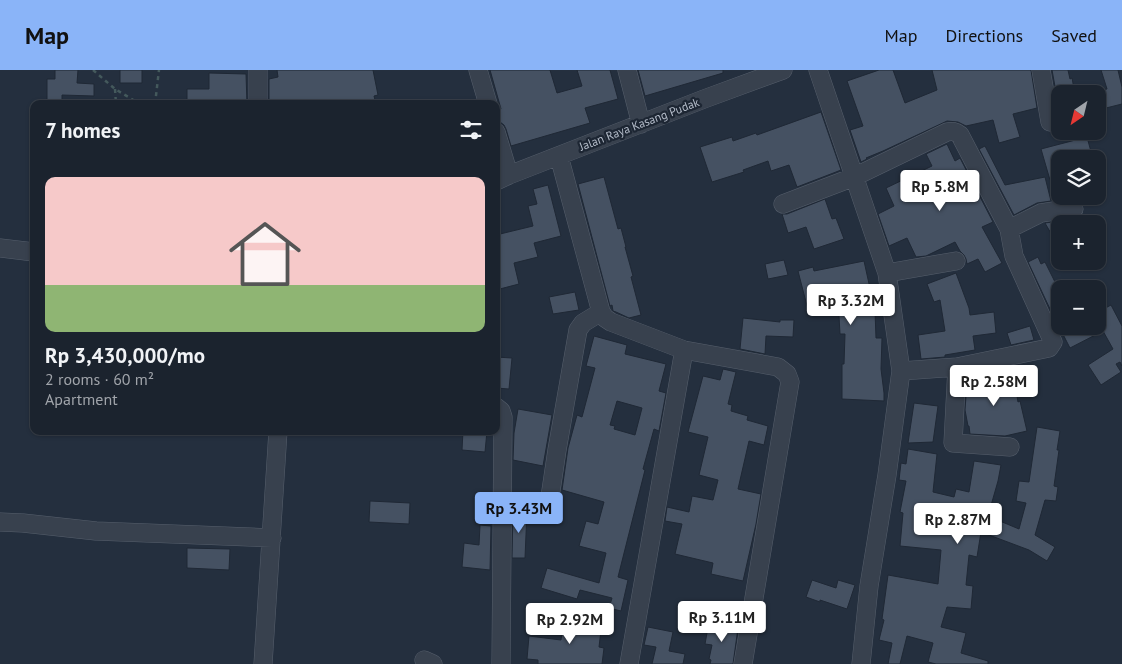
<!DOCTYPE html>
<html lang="en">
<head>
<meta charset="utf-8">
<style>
	:root { --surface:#1b232e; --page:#242b36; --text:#f1f3f6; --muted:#a0a4aa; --line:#39404a; --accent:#8ab4f8 }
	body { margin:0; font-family:"PT Sans",sans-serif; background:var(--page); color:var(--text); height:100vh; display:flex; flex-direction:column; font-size:19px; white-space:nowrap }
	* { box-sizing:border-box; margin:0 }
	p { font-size:16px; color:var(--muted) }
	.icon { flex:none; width:28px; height:28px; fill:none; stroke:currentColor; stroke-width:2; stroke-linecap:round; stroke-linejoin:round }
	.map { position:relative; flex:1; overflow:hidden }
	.panel { position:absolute; left:30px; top:30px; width:470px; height:335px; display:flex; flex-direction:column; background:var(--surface); border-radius:10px; box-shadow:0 1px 4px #0004,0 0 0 1px var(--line) }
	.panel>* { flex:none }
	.needle { width:32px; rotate:215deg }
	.tools { position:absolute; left:1051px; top:15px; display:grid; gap:10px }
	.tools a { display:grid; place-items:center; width:55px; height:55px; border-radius:10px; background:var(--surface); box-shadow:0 1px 4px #0004,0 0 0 1px var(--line); font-size:25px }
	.price { position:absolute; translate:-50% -42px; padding:0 11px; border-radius:5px; background:#fff; color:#222; font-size:16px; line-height:32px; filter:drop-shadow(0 1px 2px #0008) }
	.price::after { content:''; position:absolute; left:50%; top:30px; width:15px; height:11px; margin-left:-8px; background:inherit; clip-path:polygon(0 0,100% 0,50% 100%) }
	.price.selected { background:var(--accent); color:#111 }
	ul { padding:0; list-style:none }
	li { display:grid; align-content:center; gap:10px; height:265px; padding:0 15px }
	li span { display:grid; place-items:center; height:155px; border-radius:10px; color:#555 }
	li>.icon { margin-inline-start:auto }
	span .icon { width:90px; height:90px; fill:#fffc; stroke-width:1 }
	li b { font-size:21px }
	h2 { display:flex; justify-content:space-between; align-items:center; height:60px; padding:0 15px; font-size:21px }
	header { display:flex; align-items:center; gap:30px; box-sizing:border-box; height:70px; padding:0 25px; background:var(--accent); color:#111 }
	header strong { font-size:24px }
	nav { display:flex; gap:28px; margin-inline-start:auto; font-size:18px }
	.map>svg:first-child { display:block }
	.building { fill:#455162; stroke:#1f2835; fill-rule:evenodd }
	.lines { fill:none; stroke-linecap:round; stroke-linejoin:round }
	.minor-casing { stroke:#565f6c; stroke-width:19 }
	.path { stroke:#44595c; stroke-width:2.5; stroke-dasharray:4 4; stroke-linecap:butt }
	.minor { stroke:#38414e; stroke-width:18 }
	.labels { text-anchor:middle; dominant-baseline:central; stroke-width:4.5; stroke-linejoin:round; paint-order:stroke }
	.street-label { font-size:12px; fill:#b4bcc9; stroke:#1d2633 }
</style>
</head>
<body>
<header>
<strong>Map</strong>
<nav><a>Map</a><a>Directions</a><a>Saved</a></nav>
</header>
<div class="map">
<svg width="1122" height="594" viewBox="0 0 1122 594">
	<rect width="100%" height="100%" fill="#242f3e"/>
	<!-- building -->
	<path class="building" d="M55,0H78L77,13L94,14V26L62,25V34H47V9H55Z
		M120,0H142V13H120Z
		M277,0H373L378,25L374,26L376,34H269V9L278,7Z
		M490,0H550L557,23L582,16L577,0H610L618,29L585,38L590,53L511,76L506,59L504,55L500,52L496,41L501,39Z
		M638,0H723V3L645,26Z
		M879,0H893L905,33L937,20L932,0H1031L1037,38L1013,44L1020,67L999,73L993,50L966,56L958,52L947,51L883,81L866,88L867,89L861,92L850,60L863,56L847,11Z
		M1052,0H1068L1070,9L1072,8L1075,24H1060V33H1058Z
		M1101,0H1118L1122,17V34L1098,40V21L1107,19Z
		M209,3L246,4L247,34H187V19H209Z
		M821,42L841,100L836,102L797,117L789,95L771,101L768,91L743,100L744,102L712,112L700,77L732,67L733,71L756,63L757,65Z
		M1087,67L1093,89H1060V107L1050,110L1041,79Z
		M947,74L955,91L960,88L993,152L982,157L1002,193L985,202L978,189L967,194L966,189L964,185L960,181L955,172L926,186L916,187L907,168L889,176L878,144L894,136L886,118L932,96L926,84Z
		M985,76L1005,115L1045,107L1051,131L1037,133L1014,145L979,79Z
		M604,107L618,159L621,158L626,177H625L633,206L631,207L641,245L629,248L616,242L613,241L612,235L610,236L578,114Z
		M548,115L561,166L534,173L538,187L514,193L519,214L496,220V165L533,156L528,136L537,134L533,119Z
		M825,129L832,149L836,148L844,169L814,179L806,157L788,163L782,144H787Z
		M1060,151V179L1045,153Z
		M1038,187L1041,194L1045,192L1060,222V256H1098V242L1111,235L1122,256V296L1120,292L1116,294L1121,302L1101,315L1088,295L1113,279L1103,261L1070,278L1050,239L1028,192Z
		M784,190L788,205L768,209L765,194Z
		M864,191L875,241L876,268H882L881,299L884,323V331L842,329V294H844L845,264H840L838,229L807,236L798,201L813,197L814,201Z
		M956,203L969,238L970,245L994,242L996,263L973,266L975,280L945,285V287L921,289L918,265L945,261L940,230L934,232L927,214Z
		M575,222L579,240L553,244L549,227Z
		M743,248L780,252V250H794L793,267L766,266L765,284L740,279Z
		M1030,256L1034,270L1011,275L1007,263Z
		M594,266L627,275L625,284L666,294L659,321L666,323L659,361L654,359L643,399L645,400L618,507L628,510L621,541L609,538L612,528L580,520L577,529L541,518L547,498L599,513L606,483L579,476L586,451L598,454L604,432L562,420L568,378L577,345L582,347L595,298L586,296ZM617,331L642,338L635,365L614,359L615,356L610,355Z
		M496,287L512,288L509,319L496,318Z
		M723,299L736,302L728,334L732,335L731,341L748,346L747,350L768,356L764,375L749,371L738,419L761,424L756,454L743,511L711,504L713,493L675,484L682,454L665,451L667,437L689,442L692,426L713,430L718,410L699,405L708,367L688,362L703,306L720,310Z
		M1013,303L1018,332L1020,331L1027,361L1005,366L970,364L969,356H968L965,340L967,312Z
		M914,333L938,336L933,372L908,373Z
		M518,339L552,345L543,396L513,390L514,363Z
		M1037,357L1060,361L1057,380H1059L1054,416L1058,417L1056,431L1045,430L1035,465L1055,477L1047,491L1029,480L981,462L977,487L969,485L966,515L973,516L971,539L947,537L941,557L966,563L961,583L988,591V594H936L928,592L933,573L907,566L900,594H888L892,573L879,570L884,550L882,549L888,505L938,514L941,480L900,476L903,443L900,442L906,411L899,410L901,393L906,394L908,379L937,384L933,422L954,427L956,419L969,422L974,391L1001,395L998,411L988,446L1019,459L1026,433L1016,431L1019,411L1029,412Z
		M463,361H487L485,382L462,380Z
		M370,431L410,433L409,454L369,452Z
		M513,440L527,441L525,488H512Z
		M480,455L491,456L490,500L462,497L464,473L479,475Z
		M187,478L230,479L229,500L187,498Z
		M812,510L836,518L838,510L855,515L847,539L820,530V532L806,527Z
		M564,547L602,552L599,577L604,578L602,594H538V590L527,589L529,566L561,570Z
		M709,552L738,558L733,594H710L711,590L709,589L712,575L705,574Z
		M648,557L673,562L669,581L685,584L683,594H652L656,577L644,575Z"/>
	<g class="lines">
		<defs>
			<path id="minor" d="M258,0V34
				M478,0L488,34
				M627,0L641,54
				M818,0L887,203L901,301L887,405L869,516L861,594
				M1041,0L1050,52
				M496,62L509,105
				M559,86L601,242L605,248L611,252L684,280L778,297L787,304L790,312L743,594
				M496,111L509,105L704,29L783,0
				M783,134L854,107L947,62C952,61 955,61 960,65L1009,159L1014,186L1053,272L1049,278L957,297L901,301
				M1009,159L1041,143L1067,139H1074
				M0,178L34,182
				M887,203L956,191
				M957,297L953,373L1010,377
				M496,337L501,341L503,347L501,594
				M549,434L557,380L578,260L583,253L601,242
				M0,452L23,453L96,461L272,468
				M424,590L433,594
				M263,594L278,361
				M629,594L684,280"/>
		</defs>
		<!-- minor casing -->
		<use href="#minor" class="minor-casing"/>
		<!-- path -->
		<path class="path" d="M93,0L115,19L140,34
			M115,19L116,34
			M155,34L159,0"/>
		<!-- minor -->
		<use href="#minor" class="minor"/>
	</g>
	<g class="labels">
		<!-- street labels -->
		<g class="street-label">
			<text transform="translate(639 54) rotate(-21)">Jalan Raya Kasang Pudak</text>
		</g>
	</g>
</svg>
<div class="tools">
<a><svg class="needle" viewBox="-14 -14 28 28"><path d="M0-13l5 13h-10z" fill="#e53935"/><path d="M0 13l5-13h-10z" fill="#a0a4aa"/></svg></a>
<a><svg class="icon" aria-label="layers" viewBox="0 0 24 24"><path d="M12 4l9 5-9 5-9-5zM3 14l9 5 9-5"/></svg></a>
<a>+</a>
<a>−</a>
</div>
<b class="price" style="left:940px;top:142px">Rp 5.8M</b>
<b class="price" style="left:851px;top:256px">Rp 3.32M</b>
<b class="price" style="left:994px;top:337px">Rp 2.58M</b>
<b class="price selected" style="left:519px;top:464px">Rp 3.43M</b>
<b class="price" style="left:958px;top:475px">Rp 2.87M</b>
<b class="price" style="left:722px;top:573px">Rp 3.11M</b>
<b class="price" style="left:570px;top:575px">Rp 2.92M</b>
<section class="panel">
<h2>7 homes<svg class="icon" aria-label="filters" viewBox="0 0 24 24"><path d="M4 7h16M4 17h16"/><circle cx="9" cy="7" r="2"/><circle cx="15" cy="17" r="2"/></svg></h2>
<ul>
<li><span style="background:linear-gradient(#f6c9c9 70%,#8fb573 0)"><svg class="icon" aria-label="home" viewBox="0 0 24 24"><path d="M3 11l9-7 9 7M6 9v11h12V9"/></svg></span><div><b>Rp 3,430,000/mo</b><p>2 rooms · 60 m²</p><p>Apartment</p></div></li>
</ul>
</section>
</div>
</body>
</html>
